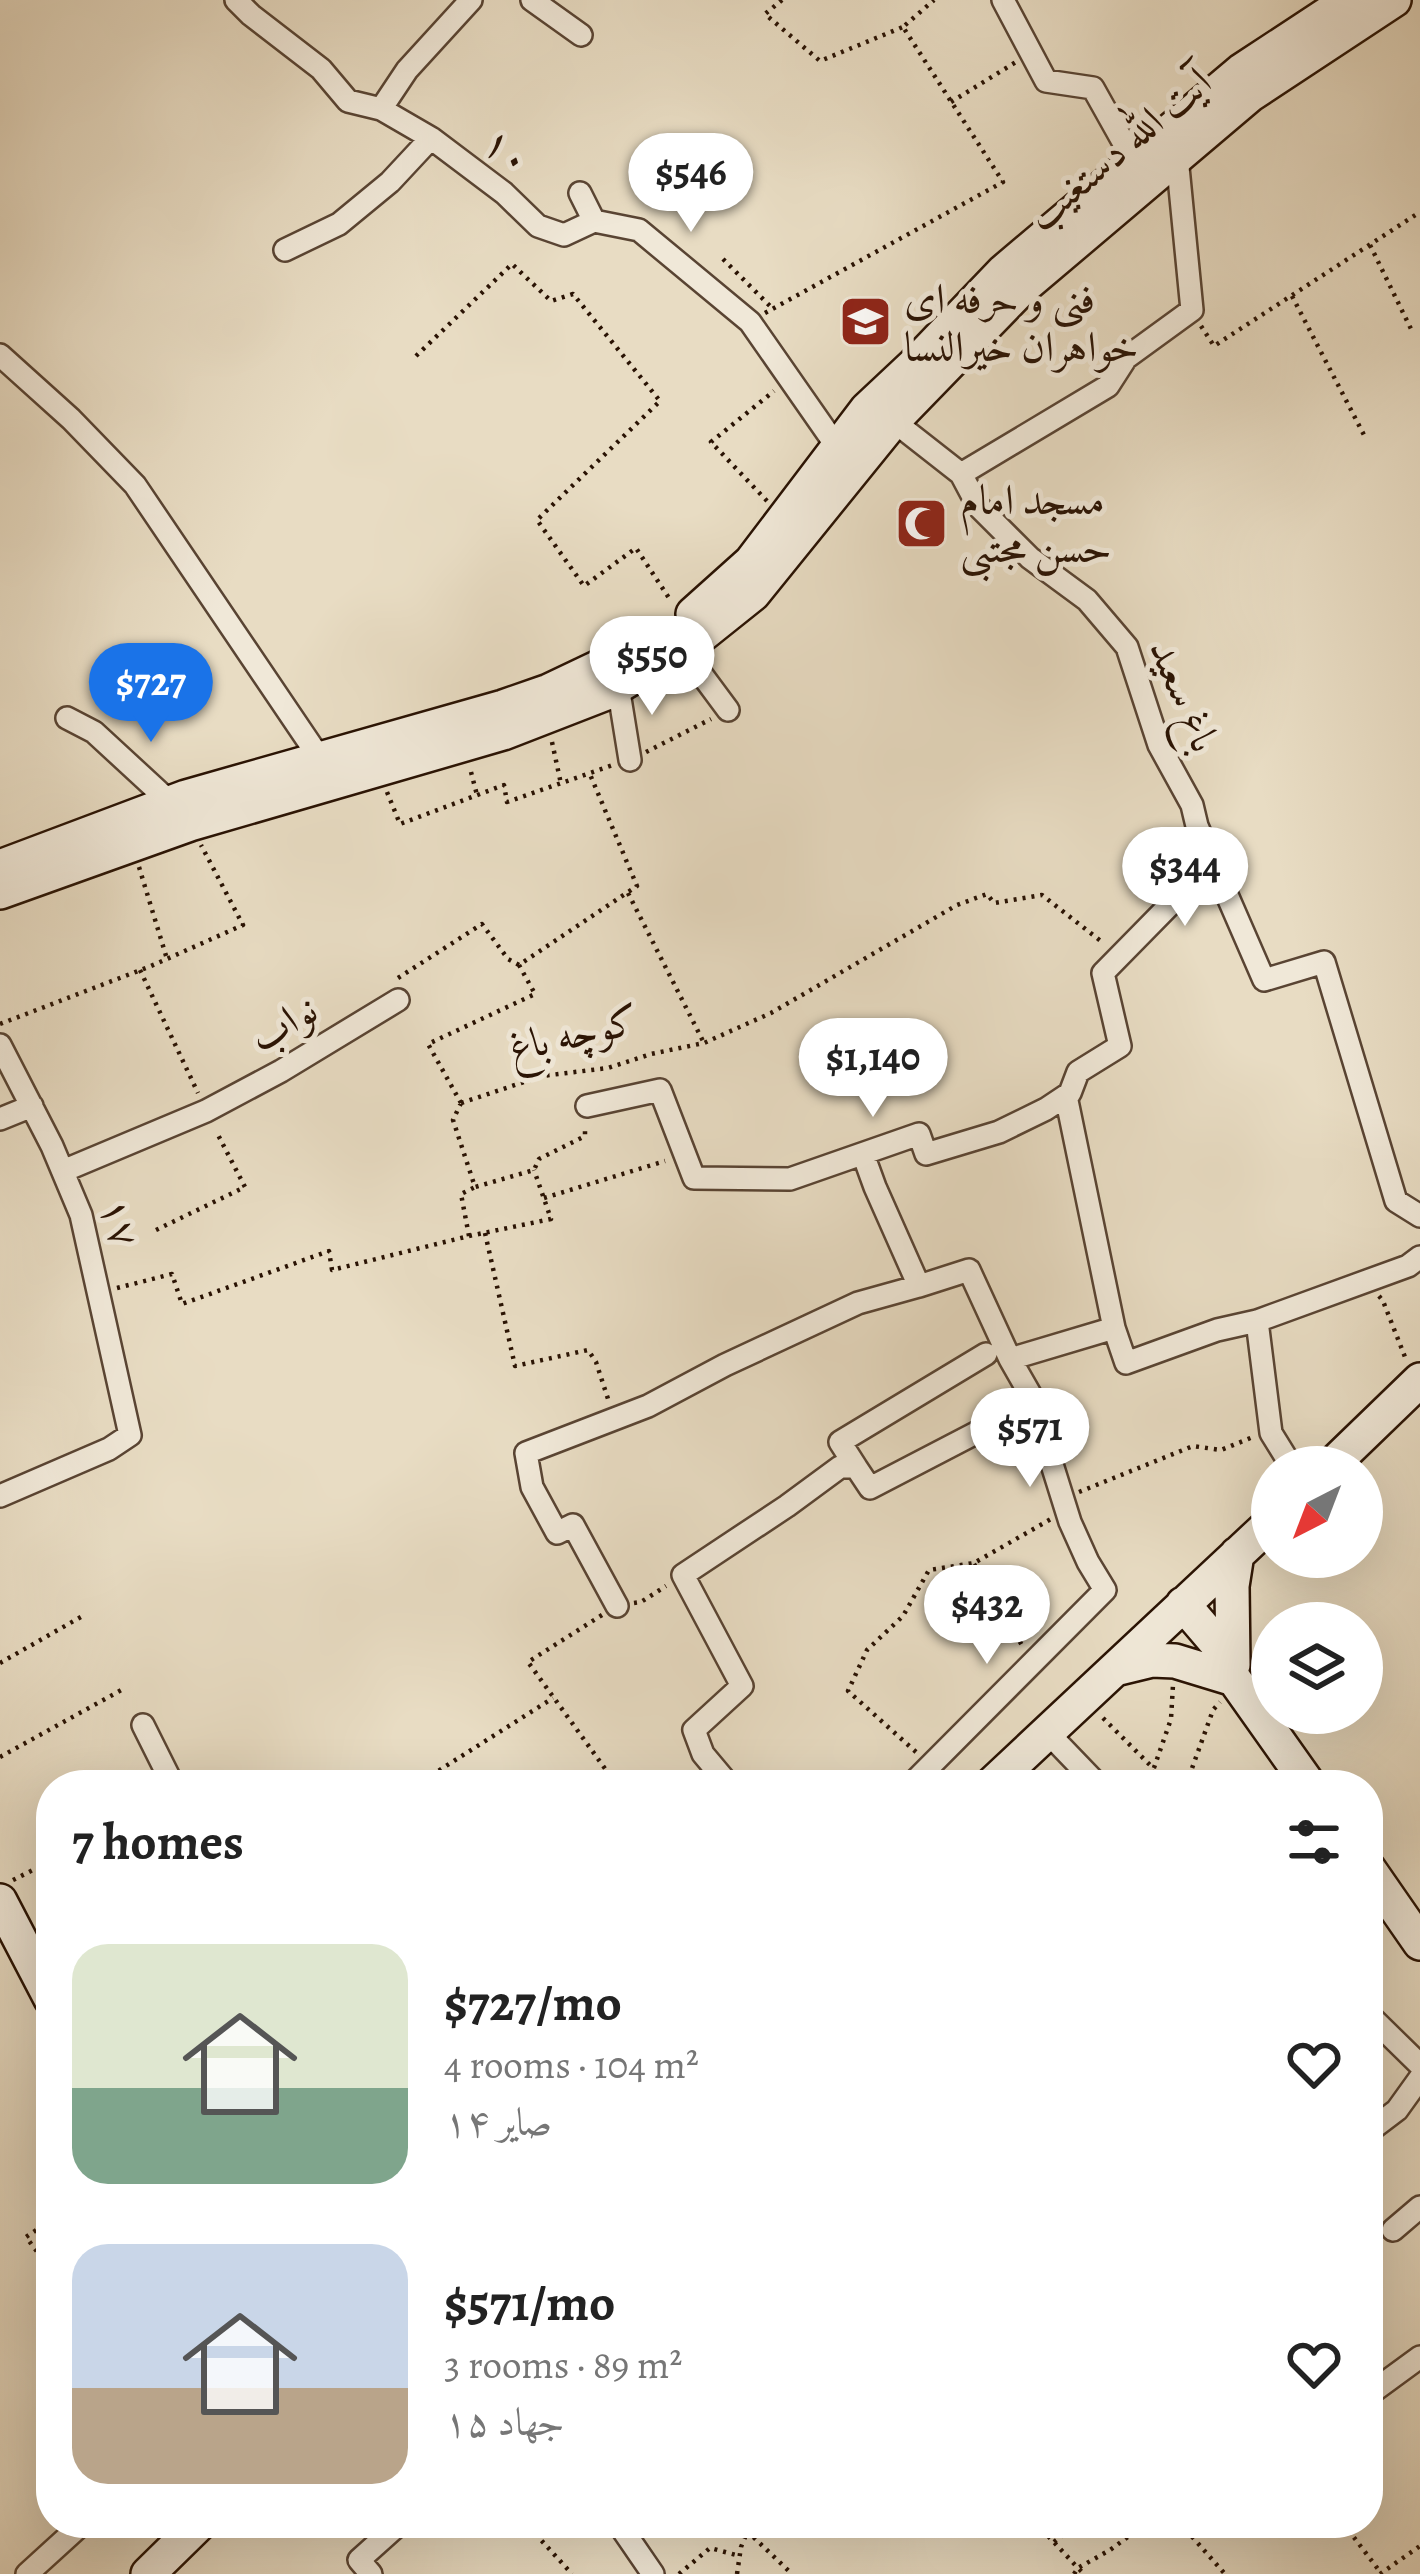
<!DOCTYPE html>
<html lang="en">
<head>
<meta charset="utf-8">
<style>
	:root { --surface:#fff; --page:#f6f6f6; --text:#222; --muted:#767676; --accent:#1a73e8 }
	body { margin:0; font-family:Alegreya,Amiri,serif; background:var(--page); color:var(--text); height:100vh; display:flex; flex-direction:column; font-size:45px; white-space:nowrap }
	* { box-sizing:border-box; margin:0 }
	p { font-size:39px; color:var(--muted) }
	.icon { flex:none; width:66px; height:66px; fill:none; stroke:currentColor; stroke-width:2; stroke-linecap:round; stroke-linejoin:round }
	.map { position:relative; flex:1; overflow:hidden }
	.panel { position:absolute; left:36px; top:1770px; width:1347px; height:768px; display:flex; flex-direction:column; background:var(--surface); border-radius:48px; box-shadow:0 12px 48px #0002 }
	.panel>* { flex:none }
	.needle { width:78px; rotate:222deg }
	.fabs { position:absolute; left:1251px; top:1446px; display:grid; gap:24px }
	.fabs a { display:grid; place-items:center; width:132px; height:132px; border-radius:50%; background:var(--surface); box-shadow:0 12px 48px #0002; font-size:60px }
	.price { position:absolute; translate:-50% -102px; padding:0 27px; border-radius:42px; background:#fff; color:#222; font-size:39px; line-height:78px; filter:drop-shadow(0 3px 6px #0008) }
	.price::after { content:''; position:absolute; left:50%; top:72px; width:36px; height:27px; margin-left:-18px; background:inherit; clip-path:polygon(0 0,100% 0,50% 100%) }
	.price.on { background:var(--accent); color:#fff }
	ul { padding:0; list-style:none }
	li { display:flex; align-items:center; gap:36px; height:300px; padding:0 36px }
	li span { display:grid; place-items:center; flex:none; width:336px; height:240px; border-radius:36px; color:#555 }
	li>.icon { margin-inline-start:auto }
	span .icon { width:144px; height:144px; fill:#fffc; stroke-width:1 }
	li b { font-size:51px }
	h2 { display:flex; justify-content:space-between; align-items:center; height:144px; padding:0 36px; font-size:51px }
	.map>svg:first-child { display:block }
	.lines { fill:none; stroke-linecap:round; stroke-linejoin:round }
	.street-casing { stroke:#594433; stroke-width:26 }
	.secondary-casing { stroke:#291203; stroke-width:38 }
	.path { stroke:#291203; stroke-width:4.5; stroke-dasharray:3 6; stroke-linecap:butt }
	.street { stroke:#f0e8d8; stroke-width:21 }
	.secondary { stroke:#f0e8d8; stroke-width:33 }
	.labels { text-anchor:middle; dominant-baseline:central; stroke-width:10; stroke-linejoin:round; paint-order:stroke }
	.street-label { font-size:42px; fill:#291203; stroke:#f0e8d8 }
	.poi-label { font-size:42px; fill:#291203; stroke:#f0e8d8; text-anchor:start }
</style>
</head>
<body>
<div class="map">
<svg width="1420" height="2574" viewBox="0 0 1420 2574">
	<rect width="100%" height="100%" fill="#e8dcc3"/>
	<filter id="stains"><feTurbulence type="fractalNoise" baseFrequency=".00167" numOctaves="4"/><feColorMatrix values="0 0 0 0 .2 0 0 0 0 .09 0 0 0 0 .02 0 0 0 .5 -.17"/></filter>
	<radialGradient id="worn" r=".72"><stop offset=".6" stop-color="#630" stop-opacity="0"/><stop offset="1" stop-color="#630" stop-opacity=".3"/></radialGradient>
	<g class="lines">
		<defs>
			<path id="street" d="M236,0L251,15L321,69L348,101L381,109L431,138L504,193L538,226L564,235L594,221L639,230L750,322L842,454
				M532,0L581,35
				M1003,0L1046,81L1093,88L1140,172
				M381,109L407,70L471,0
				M580,193L594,221
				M285,250L339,224L390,182L431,138
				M0,355L71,419L135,485L325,766
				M887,416L961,474L978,506L1030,558L1087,600L1127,647L1159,745L1192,805L1197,826L1264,980L1324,962L1396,1201L1420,1216
				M961,474L1108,386L1126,358L1192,310L1177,157
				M682,648L728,710
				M618,686L630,760
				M67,718L94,732L171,803L175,810
				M0,1045L52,1146L81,1215L130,1435L109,1449L0,1496
				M587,1106L660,1090L694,1178L790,1179L919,1134L926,1154L999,1132L1046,1109L1070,1093L1078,1072L1120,1046L1103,973L1212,862
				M0,1119L32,1106
				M863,1154L875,1187L919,1286L969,1270L1010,1359L1114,1328L1066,1096
				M63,1171L206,1111L281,1071L398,1000
				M1257,1321L1271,1433L1292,1467
				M1114,1328L1126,1363L1217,1330L1257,1321L1408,1266L1420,1257
				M856,1467L840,1442L986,1354
				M617,1606L573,1525L557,1533L532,1487L526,1453L648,1406L725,1365L858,1303L919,1286
				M143,1725L173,1785
				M1048,1733L1098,1785
				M729,1785L703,1754L694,1730L742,1686L683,1575L787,1506L840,1467H856L870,1488L997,1422
				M911,1785L1105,1590L1088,1562L1070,1522L1030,1394L1010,1359
				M1368,2014L1420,2065
				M1368,2132L1397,2110L1420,2078
				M1393,2230L1420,2207
				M1368,2395L1420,2357
				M618,2523L653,2574
				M27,2574L83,2523
				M371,2574L359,2560L398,2525"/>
			<path id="secondary" d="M693,614L751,562L867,409L915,364L1004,271L1241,71L1349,0
				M0,867L186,797L503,707L549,691L650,643
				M0,892L190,824L503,733L606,693L693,642L753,594L893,421L1021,289L1250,95L1394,0
				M1330,1467L1420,1380
				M1183,1604L1224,1652L1234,1679L1309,1785
				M1233,1665L1232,1586L1237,1554
				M1115,1669L1152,1660L1175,1661L1234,1679
				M991,1785L1272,1522
				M1368,1868L1420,1943
				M0,1901L51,1999
				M148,2574L200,2523"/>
		</defs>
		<!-- street casing -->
		<use href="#street" class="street-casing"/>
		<!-- secondary casing -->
		<use href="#secondary" class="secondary-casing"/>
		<!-- path -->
		<path class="path" d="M782,0L765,14L820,61L903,27
			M951,102L1016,62
			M1370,245L1412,331
			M723,259L773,309
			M1292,296L1364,435
			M765,313L1003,182L903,27L934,0
			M1201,326L1214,346L1420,212
			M416,356L512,264L551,301L573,294L660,401L537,520L584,586L636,548L671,601
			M767,501L711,442L774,391
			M552,742L561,784
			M646,752L711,719
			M471,772L477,795
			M387,792L400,824L504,785L507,802L613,765
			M139,867L167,959
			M628,893L704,1043
			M140,970L198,1093
			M398,978L482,924L508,959L519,965L637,886L589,772
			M0,1024L151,966L243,925L201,845
			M461,1103L542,1076L608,1068L651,1054L704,1043L771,1013L957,905L987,894L994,903L1042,895L1102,942
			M461,1103L453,1120L475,1187L534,1170L539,1159L585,1136V1127
			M461,1103L428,1044L535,994L519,965
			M544,1198L665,1161
			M156,1230L245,1187L216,1131
			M485,1233L515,1366L588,1350L596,1362L609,1402
			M469,1236L551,1219L534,1170
			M117,1288L172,1274L182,1304L329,1251L332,1270L469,1236L461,1194L475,1187
			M1379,1296L1383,1301L1405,1357
			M1079,1492L1193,1446L1221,1450L1253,1437
			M974,1564L1023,1647
			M634,1603L641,1602L666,1586
			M602,1615L528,1662L614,1781L608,1785
			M0,1663L86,1614
			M1103,1718L1154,1769
			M916,1752L848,1691L867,1650L903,1616L929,1570L974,1563L1051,1519
			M0,1757L125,1688
			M416,1785L553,1698
			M1148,1785L1171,1719L1173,1685
			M1186,1785L1213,1710L1220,1702
			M13,1880L51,1861
			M51,2220L26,2237L51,2270
			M543,2523L541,2540L572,2574
			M1036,2523L1078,2568L1110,2550L1147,2523
			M1180,2523L1225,2574
			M1343,2523L1381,2573
			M747,2531L792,2574
			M1054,2542L1078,2523
			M679,2574L710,2548L740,2556
			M737,2574L741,2547L751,2523
			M1074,2574L1078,2568L1084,2574
			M1380,2574L1420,2546"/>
		<!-- street -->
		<use href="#street" class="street"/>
		<!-- secondary -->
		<use href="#secondary" class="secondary"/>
	</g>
	<!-- icons -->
	<defs>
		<symbol id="school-square" viewBox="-11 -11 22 22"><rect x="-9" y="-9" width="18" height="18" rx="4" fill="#8f2418" stroke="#f0e8d8"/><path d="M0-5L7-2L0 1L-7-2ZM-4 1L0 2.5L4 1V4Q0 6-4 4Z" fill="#fff"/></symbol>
		<symbol id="mosque-square" viewBox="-11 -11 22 22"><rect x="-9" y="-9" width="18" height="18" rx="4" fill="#8f2418" stroke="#f0e8d8"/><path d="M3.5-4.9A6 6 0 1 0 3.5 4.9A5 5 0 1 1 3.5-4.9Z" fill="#fff"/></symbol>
	</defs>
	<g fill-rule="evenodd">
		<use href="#school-square" x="836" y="292" width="59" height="59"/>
		<use href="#mosque-square" x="892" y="494" width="59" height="59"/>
	</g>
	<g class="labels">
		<!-- street labels -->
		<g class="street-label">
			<text transform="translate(1118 148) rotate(-40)">آیت الله دستغیب</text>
			<text transform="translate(508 150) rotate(38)">۱۰</text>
			<text transform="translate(1185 695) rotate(67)">باغ سعید</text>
			<text transform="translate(283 1023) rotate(-31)">نواب</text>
			<text transform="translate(573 1033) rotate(-13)">کوچه باغ</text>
			<text transform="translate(121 1222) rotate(73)">۱۷</text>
		</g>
		<!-- poi labels -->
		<g class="poi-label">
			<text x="904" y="298">فنی و حرفه ای<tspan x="904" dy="48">خواهران خیرالنسا</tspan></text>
			<text x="960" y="499">مسجد امام<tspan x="960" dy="48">حسن مجتبی</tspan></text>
		</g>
	</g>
	<rect width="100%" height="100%" filter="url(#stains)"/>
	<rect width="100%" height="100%" fill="url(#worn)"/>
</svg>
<div class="fabs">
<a><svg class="needle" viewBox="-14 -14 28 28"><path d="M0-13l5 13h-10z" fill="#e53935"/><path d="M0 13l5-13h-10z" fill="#767676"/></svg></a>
<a><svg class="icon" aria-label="layers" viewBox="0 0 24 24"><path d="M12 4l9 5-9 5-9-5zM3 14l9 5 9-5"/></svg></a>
</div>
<b class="price" style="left:691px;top:235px">$546</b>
<b class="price" style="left:652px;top:718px">$550</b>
<b class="price on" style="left:151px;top:745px">$727</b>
<b class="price" style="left:1185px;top:929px">$344</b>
<b class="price" style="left:873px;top:1120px">$1,140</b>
<b class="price" style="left:1030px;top:1490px">$571</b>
<b class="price" style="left:987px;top:1667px">$432</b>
<section class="panel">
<h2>7 homes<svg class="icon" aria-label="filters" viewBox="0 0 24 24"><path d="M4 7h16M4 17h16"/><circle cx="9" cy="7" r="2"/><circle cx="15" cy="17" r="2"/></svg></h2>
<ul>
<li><span style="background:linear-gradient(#dfe7d0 60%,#7fa58c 0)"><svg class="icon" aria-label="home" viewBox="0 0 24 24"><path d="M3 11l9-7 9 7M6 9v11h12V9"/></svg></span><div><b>$727/mo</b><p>4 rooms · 104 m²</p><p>صایر ۱۴</p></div><svg class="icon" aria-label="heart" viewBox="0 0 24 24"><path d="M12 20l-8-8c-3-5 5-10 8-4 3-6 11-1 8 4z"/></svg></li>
<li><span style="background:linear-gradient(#c9d6e8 60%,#b9a48a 0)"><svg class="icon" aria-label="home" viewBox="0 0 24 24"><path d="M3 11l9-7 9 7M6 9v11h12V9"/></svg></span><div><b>$571/mo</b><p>3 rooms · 89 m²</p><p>جهاد ۱۵</p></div><svg class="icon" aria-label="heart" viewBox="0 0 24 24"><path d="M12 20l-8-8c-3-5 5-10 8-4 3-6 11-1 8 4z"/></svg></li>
</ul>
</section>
</div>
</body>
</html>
